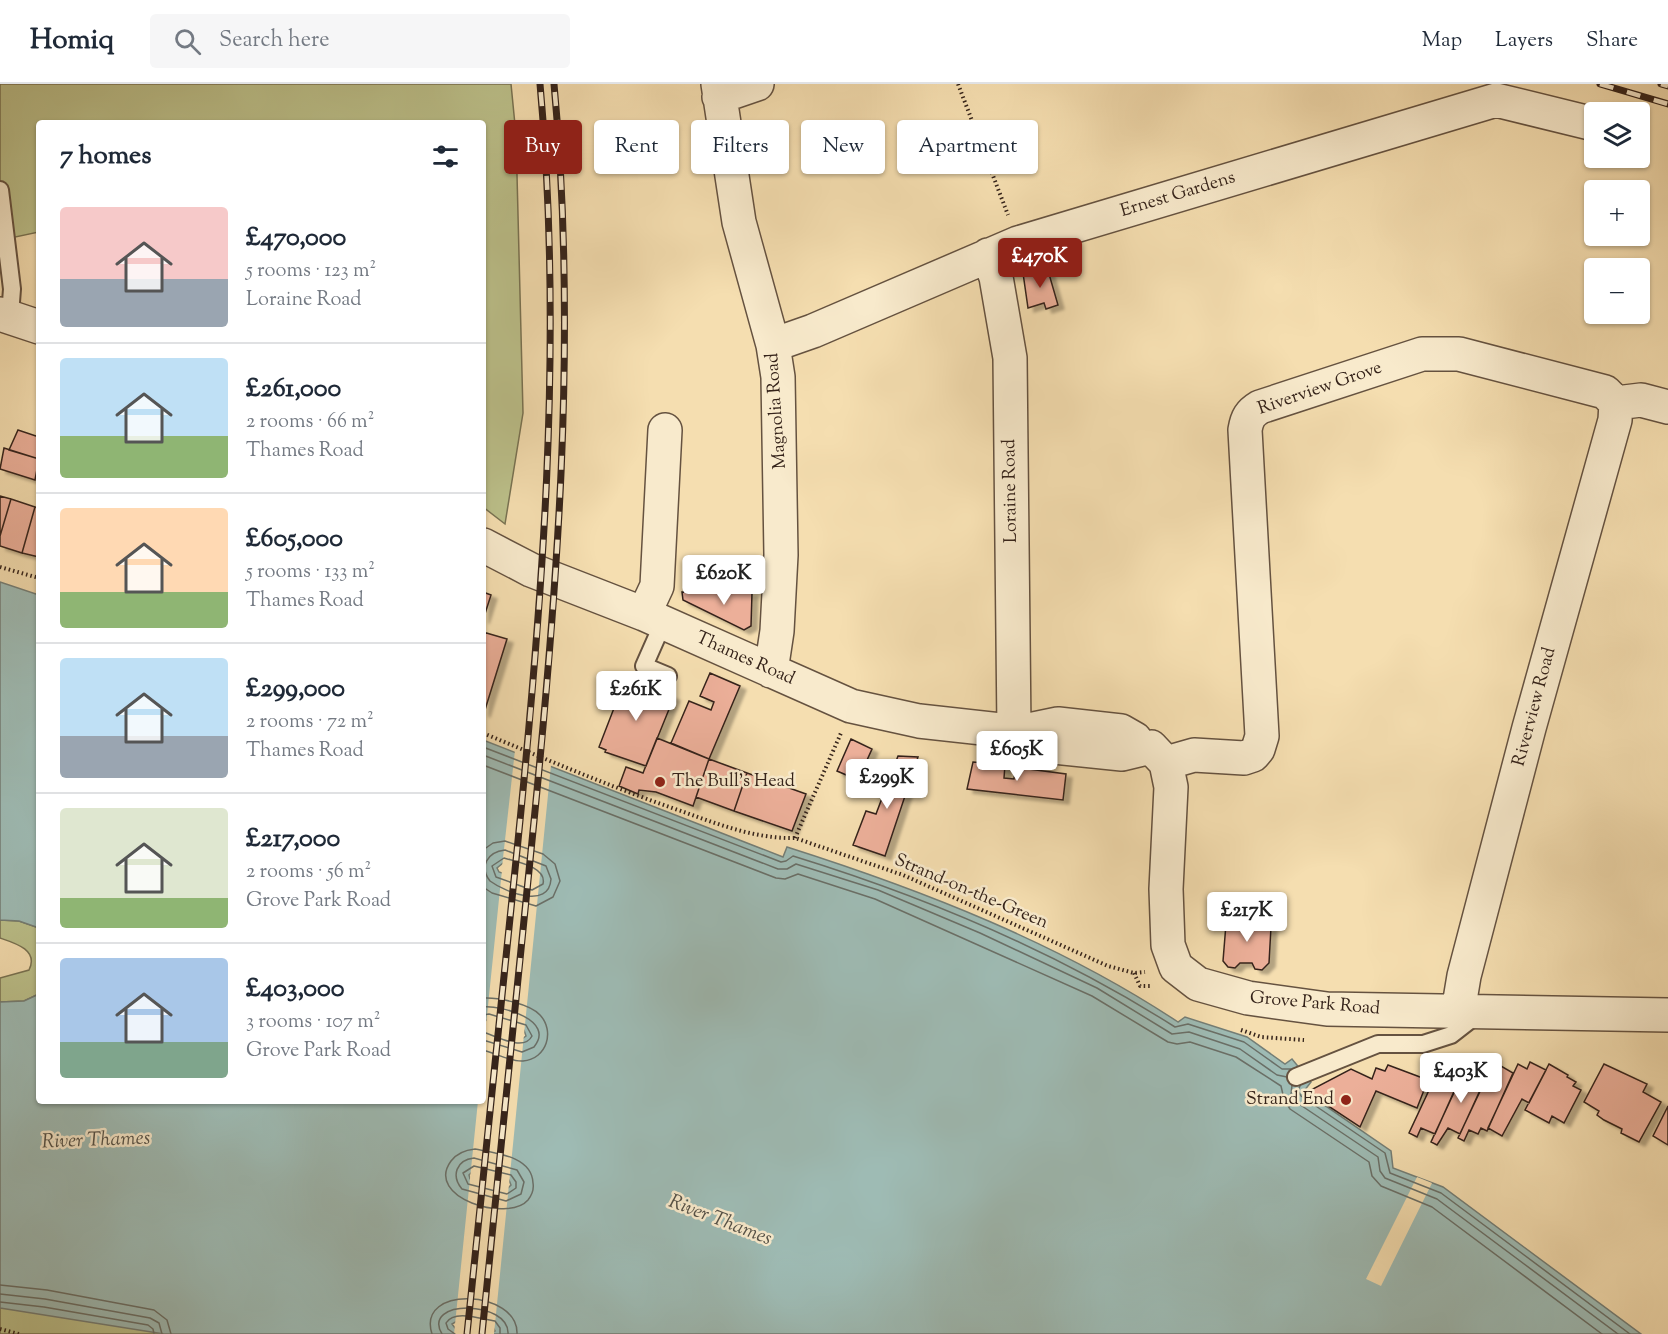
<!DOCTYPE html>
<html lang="en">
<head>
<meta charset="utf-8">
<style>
	:root { --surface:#fff; --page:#f6f6f7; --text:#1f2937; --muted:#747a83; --line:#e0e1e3; --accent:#8f2418 }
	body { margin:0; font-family:"Sorts Mill Goudy",serif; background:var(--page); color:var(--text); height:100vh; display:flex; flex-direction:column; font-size:22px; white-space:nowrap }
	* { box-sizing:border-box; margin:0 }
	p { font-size:20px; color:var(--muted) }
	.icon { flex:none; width:33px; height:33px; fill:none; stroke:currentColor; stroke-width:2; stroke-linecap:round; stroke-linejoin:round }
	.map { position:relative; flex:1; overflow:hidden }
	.sheet { position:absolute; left:36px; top:36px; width:450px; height:984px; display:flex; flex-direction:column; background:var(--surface); border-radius:6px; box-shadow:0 2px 4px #0004 }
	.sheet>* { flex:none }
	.guide { position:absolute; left:504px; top:36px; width:570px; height:54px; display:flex; gap:12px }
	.controls { position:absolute; left:1584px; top:18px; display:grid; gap:12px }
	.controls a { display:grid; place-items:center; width:66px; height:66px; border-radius:6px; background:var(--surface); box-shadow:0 2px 4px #0004; font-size:30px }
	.price { position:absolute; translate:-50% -51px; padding:0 14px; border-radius:6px; background:#fff; color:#222; font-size:20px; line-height:39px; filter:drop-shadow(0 2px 3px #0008) }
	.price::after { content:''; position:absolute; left:50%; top:36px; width:18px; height:14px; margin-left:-9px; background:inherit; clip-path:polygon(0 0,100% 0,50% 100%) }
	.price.selected { background:var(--accent); color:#fff }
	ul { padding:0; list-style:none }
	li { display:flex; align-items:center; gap:18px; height:150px; padding:0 24px }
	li+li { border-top:2px solid var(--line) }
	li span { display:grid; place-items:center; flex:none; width:168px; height:120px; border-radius:6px; color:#555 }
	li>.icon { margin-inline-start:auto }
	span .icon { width:72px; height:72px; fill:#fffc; stroke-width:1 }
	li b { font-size:26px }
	h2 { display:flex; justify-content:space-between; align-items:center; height:72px; padding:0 24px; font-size:26px }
	.pill { padding:0 21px; border-radius:6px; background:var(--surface); box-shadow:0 2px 4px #0004; font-size:21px; line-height:54px }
	.pill.selected { background:var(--accent); color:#fff }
	header { display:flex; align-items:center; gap:36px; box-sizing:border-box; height:84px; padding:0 30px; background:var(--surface); border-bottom:2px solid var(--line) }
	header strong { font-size:28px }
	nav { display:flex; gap:33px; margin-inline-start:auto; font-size:21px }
	.search { width:420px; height:54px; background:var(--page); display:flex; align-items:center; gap:15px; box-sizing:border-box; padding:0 21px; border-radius:6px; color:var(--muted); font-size:22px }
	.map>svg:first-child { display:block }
	.green { fill:#bcc18b; stroke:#787252; stroke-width:1.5 }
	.water { fill:#9ebbb4; stroke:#747e76; stroke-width:1.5; fill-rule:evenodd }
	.pier { fill:#f5deb0 }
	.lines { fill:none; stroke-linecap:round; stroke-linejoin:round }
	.shore { stroke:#6a6f67; stroke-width:1.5 }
	.building { fill:#ecaf99; stroke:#35231a; stroke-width:1.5; filter:url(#shadow) }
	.lane-casing { stroke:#655240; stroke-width:20 }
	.street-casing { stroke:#655240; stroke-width:36 }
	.path { stroke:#35231a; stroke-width:4; stroke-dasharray:1.5 3; stroke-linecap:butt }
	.lane { stroke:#f8eacc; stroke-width:16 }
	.street { stroke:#f8eacc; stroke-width:33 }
	.rail-casing { stroke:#35231a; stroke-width:7 }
	.rail { stroke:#f8eacc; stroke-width:4.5; stroke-dasharray:14; stroke-linecap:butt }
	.poi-dot { fill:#8f2418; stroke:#f8eacc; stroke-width:2 }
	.labels { text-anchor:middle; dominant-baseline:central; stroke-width:5; stroke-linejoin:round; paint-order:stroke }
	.street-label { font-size:18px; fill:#35231a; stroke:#f8eacc }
	.poi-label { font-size:18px; fill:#35231a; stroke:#f8eacc; text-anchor:start }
	.water-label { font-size:20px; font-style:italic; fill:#545148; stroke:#f8eacc }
</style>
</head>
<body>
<header>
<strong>Homiq</strong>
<div class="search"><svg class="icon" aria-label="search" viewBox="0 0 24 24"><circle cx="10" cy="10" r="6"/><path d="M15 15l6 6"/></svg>Search here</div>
<nav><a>Map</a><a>Layers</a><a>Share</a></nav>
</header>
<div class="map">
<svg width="1668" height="1250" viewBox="0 0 1668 1250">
	<defs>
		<filter id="shadow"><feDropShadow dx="6" dy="4" stdDeviation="1.5" flood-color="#0004"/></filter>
	</defs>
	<rect width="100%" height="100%" fill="#f5deb0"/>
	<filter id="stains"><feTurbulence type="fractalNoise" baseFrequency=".00333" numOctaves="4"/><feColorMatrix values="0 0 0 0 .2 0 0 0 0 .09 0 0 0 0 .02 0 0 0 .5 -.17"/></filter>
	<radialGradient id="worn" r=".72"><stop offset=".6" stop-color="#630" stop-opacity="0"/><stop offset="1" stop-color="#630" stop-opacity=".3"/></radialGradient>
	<!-- green -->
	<path class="green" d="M0,0H511L516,51L523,329L505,440L483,423V39H39V148L6,155L0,147Z
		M0,836L19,837L39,844V910L24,917L0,918V894L29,886C39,866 15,859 0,854Z
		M0,1204L271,1250H0Z"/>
	<!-- water -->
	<path class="water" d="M0,498L39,511V844L19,837L0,836Z
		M483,656L783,773L787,763C922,806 1059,859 1178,938L1185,933L1247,953L1285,980L1292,975L1311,998L1304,1007L1391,1067L1393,1084L1443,1103L1641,1250H164L0,1224V918L24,917L39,910V1017H483V940L522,955L526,952L524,946L487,936L483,938ZM503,779L536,791L534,800L499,788L497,784ZM472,1088L509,1096L511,1101L508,1104L470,1095L469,1091ZM457,1237L493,1243L495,1247L491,1249L455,1244L452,1240Z"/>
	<!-- pier -->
	<path class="pier" d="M515,666L551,681L494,1250H454L478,1017H483V970L502,786L535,796L502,783Z
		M1417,1093L1432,1099L1381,1202L1366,1195Z"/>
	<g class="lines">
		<!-- shore -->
		<path class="shore" d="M483,663L781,778L786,777L793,772C926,813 1057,868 1175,943L1188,940L1244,958L1282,985H1291
			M483,671L778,785H787L796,780L878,806L980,849L1097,904L1172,950L1189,948L1240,965L1277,991L1287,993
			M483,681L776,794L785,795L798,790L875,815L1092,912L1168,958L1177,960L1190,958L1236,973L1281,1002L1284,1015L1290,1025L1369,1078L1372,1092L1381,1102L1432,1123L1602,1250
			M483,766L493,759L505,757L543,770L555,780L560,797L553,813L536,822L492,809L483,803
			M505,766L546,782L551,795C549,826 505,808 490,797C479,783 487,768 505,766Z
			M504,774C517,778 547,783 543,800L532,806L496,793L492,782Z
			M483,914C498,913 530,920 540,931C555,947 547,975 523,977C511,978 495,969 483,966
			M483,923C501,921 556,936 534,963L522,968L483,956
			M483,931L489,930L526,941L532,952C524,968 496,952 483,948
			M1292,1001L1291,1011L1296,1018L1378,1073L1380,1087L1385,1094L1437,1115L1618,1250
			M1300,1002L1298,1007L1301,1012L1385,1069L1390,1089L1441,1109L1630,1250
			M475,1065C495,1069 532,1072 533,1099C534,1105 532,1111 528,1116C508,1139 424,1114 451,1077C457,1069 465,1066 475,1065Z
			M474,1074L517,1086L524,1098L521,1110L506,1117L462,1105C451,1092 456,1076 474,1074Z
			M474,1082L511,1091L516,1098V1104L507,1110L468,1100L463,1089Z
			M0,1201L47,1206L154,1226L167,1236L171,1250
			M0,1210L45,1215L150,1234L159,1239L162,1250
			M0,1218L44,1223L148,1241L153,1245L154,1250
			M432,1250C416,1200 519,1206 517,1250
			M442,1250C421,1215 510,1216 508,1250
			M455,1250L448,1245L446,1239C454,1225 481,1235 495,1237L500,1244V1250"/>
	</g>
	<!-- building -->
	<path class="building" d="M1047,183L1058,221L1046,225L1044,219L1028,224L1023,189Z
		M18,346L39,353V375L9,366Z
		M4,364L39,375L35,396L0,385Z
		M0,412L11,415L0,452Z
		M11,415L35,423L22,469L0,462V452Z
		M35,423L39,424V473L22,469Z
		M483,508L491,511L483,536Z
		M682,508L752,509L751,542L744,546L683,516Z
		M483,548L507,555L484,629L483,628Z
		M710,589L740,602L709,675L671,659L689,617L711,626L714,618L700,612Z
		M626,593L674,613L646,682L605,668L606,666L599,663Z
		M657,654L709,675L693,722L656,708L639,706L638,710L619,702L626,683L643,689Z
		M851,655L872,665L858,696L837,687Z
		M898,672L918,673L885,772L853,761L866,727L876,730Z
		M709,675L747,689L734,727L696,713Z
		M973,678L1005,681L1004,694L1014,695L1015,687L1020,688L1021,684L1066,690L1063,716L967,705Z
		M747,689L806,710L792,747L734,727Z
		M1237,830L1257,831L1256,842L1271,843L1269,879L1262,886L1255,885L1252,879H1240L1235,884L1228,883L1223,877L1226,840H1237Z
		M1530,978L1546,986L1529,1019L1522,1015L1502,1052L1488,1044L1518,980L1527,985Z
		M1549,980L1568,991L1567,993L1576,998L1573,1002L1581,1006L1564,1039L1552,1032L1549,1039L1525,1026Z
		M1604,980L1647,1000L1643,1008L1661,1018L1639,1058L1621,1049L1622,1045L1604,1036L1597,1031L1599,1027L1584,1018Z
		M1388,981L1428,996L1417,1024L1376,1007L1360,1043L1307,1008L1351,985L1372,995L1376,984L1385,987Z
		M1492,982L1499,985L1501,982L1513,989L1487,1047L1481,1044L1478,1050L1469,1046L1464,1057L1458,1054Z
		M1465,985L1472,988L1474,985L1487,991L1460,1050L1448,1044L1437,1061L1431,1058Z
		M1438,987L1445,991L1446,987L1460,994L1435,1050L1421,1044L1417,1053L1409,1049Z
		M1668,1022V1061L1653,1052Z"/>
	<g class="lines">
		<defs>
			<path id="lane" d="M0,106L12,205L10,231
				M663,539L644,582L668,592
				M1296,993L1378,960H1423L1451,951L1478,930"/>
			<path id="street" d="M718,0L739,138L773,261L778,293L781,471L777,547L771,587
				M719,13L757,0
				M988,171L996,193L1010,274L1014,646
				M0,230L39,243
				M773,261L813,247L1018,159L1496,16L1594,40
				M483,461L531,486L644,530L851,622L919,637L1019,648L1058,640L1121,647L1135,655
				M644,530L657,502L665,346
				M1019,648L1054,663L1122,670L1151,663L1166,679L1171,703L1166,805L1168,861L1176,883L1198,900L1248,914L1327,925L1668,931
				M1166,679L1194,671L1244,674L1253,671L1258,665L1262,652L1245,346C1247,334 1250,329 1260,323L1422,270H1459L1605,308L1616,319L1641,316L1668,323
				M1458,928L1464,892L1529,644L1615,336L1616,319"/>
		</defs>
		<!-- lane casing -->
		<use href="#lane" class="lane-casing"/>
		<!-- street casing -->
		<use href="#street" class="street-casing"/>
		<!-- path -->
		<path class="path" d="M958,0L1008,131
			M0,483L39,494
			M483,649C550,677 616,705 684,728C720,741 757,755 795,754L903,791L1108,882L1134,889L1145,888
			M795,754L841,649
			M1134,889L1140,902H1152
			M1241,946L1261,953L1304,956
			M0,1245L19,1250"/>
		<!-- lane -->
		<use href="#lane" class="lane"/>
		<!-- street -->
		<use href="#street" class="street"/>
		<defs>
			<path id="rail" d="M1600,0L1668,20
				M1661,0L1668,2
				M467,1250C483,1095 499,941 515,786C542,525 564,263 540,0
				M482,1250C498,1089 515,928 531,767C557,512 578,256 554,0"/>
		</defs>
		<!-- rail casing -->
		<use href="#rail" class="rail-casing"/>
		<!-- rail -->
		<use href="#rail" class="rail"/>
	</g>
	<!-- markers -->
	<g class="poi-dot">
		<circle cx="660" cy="698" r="6"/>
		<circle cx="1346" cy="1016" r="6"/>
	</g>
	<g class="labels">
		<!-- street labels -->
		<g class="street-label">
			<text transform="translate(1178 111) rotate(-17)">Ernest Gardens</text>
			<text transform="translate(1320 305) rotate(-19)">Riverview Grove</text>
			<text transform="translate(777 327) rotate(-94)">Magnolia Road</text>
			<text transform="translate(1011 407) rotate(-91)">Loraine Road</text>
			<text transform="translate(745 575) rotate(24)">Thames Road</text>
			<text transform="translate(1535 623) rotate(-75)">Riverview Road</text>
			<text transform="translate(971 808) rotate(23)">Strand-on-the-Green</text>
			<text transform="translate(1315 920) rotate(5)">Grove Park Road</text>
		</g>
		<!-- poi labels -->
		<g class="poi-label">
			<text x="672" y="698">The Bull's Head</text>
			<text x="1334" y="1016" text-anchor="end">Strand End</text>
		</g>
		<!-- water labels -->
		<g class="water-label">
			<text transform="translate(96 1057) rotate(-2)">River Thames</text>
			<text transform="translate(720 1137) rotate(21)">River Thames</text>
		</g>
	</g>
	<rect width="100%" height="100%" filter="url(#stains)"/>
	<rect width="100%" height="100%" fill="url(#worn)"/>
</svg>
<div class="controls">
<a><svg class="icon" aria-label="layers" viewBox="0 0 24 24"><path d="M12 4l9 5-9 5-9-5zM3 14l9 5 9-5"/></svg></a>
<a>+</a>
<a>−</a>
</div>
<b class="price selected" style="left:1040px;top:205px">£470K</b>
<b class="price" style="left:724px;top:522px">£620K</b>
<b class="price" style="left:636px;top:638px">£261K</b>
<b class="price" style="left:1017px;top:698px">£605K</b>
<b class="price" style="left:887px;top:726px">£299K</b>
<b class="price" style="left:1247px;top:859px">£217K</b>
<b class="price" style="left:1461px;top:1020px">£403K</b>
<div class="guide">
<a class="pill selected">Buy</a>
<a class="pill">Rent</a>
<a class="pill">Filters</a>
<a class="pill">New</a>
<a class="pill">Apartment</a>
</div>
<section class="sheet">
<h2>7 homes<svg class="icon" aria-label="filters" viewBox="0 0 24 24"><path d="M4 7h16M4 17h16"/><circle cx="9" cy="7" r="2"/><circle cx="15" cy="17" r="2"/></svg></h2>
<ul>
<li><span style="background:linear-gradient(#f6c9c9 60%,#9aa5b1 0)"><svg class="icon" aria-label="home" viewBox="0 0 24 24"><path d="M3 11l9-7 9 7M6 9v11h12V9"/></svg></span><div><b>£470,000</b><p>5 rooms · 123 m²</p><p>Loraine Road</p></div></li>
<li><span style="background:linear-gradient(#bfe0f5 65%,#8fb573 0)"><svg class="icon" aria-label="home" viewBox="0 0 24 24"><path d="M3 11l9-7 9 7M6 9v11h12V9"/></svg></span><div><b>£261,000</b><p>2 rooms · 66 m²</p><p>Thames Road</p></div></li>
<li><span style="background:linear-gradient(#ffd9b3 70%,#8fb573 0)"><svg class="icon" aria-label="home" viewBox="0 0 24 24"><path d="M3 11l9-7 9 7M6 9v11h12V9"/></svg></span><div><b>£605,000</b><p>5 rooms · 133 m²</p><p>Thames Road</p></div></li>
<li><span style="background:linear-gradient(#bfe0f5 65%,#9aa5b1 0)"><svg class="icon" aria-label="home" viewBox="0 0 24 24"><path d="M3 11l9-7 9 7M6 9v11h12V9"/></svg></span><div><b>£299,000</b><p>2 rooms · 72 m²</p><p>Thames Road</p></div></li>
<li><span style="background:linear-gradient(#dfe7d0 75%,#8fb573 0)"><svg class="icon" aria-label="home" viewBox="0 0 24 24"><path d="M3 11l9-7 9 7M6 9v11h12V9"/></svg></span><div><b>£217,000</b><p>2 rooms · 56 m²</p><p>Grove Park Road</p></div></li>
<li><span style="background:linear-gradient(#a9c7e8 70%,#7fa58c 0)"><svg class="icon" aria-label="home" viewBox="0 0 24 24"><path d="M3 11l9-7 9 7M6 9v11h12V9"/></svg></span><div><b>£403,000</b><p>3 rooms · 107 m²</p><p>Grove Park Road</p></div></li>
</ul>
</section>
</div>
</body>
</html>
